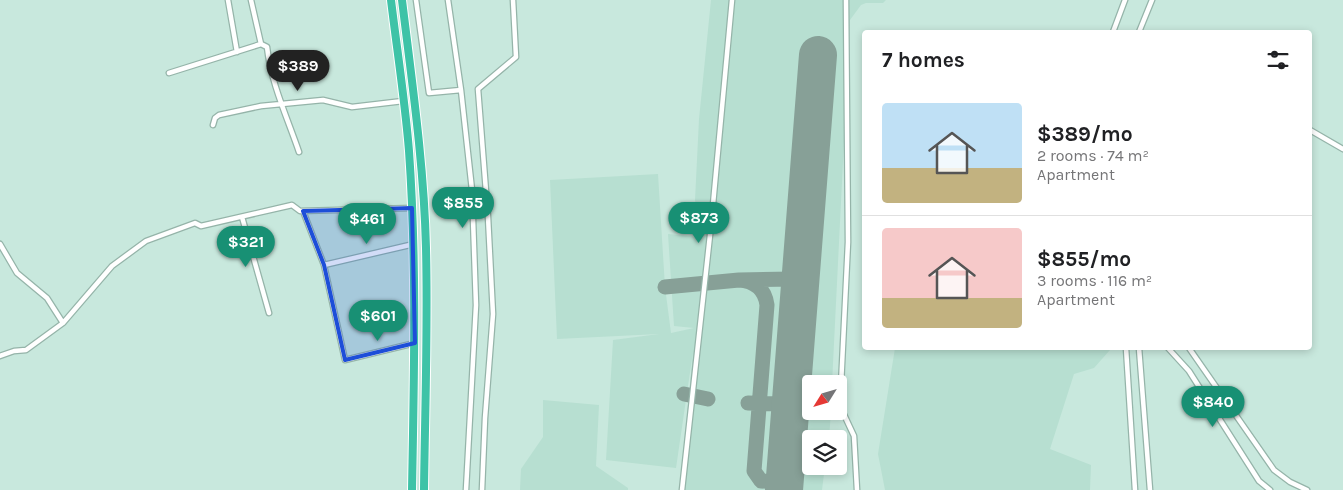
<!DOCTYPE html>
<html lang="en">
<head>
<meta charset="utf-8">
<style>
	:root { --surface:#fff; --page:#f6f6f6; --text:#202124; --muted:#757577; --line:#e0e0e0; --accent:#189074 }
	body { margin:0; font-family:Karla,sans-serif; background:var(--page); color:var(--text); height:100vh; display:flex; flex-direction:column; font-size:19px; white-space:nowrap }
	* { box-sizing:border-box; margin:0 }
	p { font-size:16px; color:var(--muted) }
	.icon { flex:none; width:28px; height:28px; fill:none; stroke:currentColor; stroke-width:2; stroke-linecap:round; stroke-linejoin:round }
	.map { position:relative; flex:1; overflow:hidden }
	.side { position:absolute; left:862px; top:30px; width:450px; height:320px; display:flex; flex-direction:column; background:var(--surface); border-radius:5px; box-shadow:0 2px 8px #0003 }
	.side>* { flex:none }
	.needle { width:32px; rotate:233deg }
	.controls { position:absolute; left:802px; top:375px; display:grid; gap:10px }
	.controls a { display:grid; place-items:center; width:45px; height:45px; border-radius:5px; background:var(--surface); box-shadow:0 2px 8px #0003; font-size:25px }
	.price { position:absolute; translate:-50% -42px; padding:0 11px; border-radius:18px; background:var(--accent); color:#fff; font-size:16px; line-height:32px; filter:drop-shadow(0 1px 2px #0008) }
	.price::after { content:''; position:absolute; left:50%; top:30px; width:15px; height:11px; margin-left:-8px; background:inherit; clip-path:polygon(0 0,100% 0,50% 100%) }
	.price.current { background:#222; color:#fff }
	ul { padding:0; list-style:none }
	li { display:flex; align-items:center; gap:15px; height:125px; padding:0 20px }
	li+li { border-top:1px solid var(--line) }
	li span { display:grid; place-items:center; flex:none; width:140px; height:100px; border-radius:5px; color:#555 }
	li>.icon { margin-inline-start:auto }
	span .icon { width:60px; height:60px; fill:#fffc; stroke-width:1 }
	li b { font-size:21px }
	h2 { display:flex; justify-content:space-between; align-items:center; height:60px; padding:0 20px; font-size:21px }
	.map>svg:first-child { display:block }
	.built { fill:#b7dfd1 }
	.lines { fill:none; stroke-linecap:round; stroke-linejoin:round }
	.taxiway { stroke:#87a097; stroke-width:15 }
	.runway { stroke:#87a097; stroke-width:38 }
	.minor-casing { stroke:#95b4a9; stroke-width:7 }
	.trunk-casing { stroke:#fff; stroke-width:10 }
	.minor { stroke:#fff; stroke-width:4.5 }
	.trunk { stroke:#3ec3a7; stroke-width:8 }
	.marked { fill:#1d4ed8; fill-opacity:0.2; stroke:#1d4ed8; stroke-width:4; stroke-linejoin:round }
</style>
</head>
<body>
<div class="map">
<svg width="1343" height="490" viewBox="0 0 1343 490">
	<rect width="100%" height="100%" fill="#c8e8dd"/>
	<!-- built -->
	<path class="built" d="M711,0H886L883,3H866L861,5L850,20L832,384H811V411H831L829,439H811V466H825L822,490H680L693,352L676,468L606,460L613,340L659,334L557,339L550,180L658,174L665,287L671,333L694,328L674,326L668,234L698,237L699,223L695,200L699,119Z
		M895,348H1110V350L1094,368L1074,374L1050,449L1091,465L1090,490H885L878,454Z
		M543,400L599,405L596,466L628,488V490H520L521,469L543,437Z"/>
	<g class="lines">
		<!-- taxiway -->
		<path class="taxiway" d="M739,280C755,281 765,289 767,305L754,471L761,481L784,482
			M665,287L739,280L793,279L800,285
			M684,394L708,399
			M748,403L784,404L790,412
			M784,404L790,399L792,390"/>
		<!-- runway -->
		<path class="runway" d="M784,490L818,55"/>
		<defs>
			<path id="minor" d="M228,0L237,52
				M251,0L261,44L267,47C271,83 287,117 299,152
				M416,0L429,93L461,90L472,190L476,305L466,490
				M448,0L461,90
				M846,0L848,242L840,406L854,436L857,490
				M1113,32L1125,0
				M1139,32L1152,0
				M169,73L261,44
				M213,125L215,118L219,115L261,106L323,100L352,107L403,101
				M1310,130L1343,149
				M303,211L324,265L345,360L415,343
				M242,217L269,313
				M0,244L17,273L47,298L63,323L112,266L146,241L195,223L201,226L292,205L300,211L412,208
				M324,265L414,244
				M1126,348L1135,490
				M1139,348L1150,490
				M1168,348L1189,371L1259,481L1270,490
				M1189,348L1274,470L1290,482L1307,490
				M0,356L14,351L26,350L63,323
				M482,490L485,418L493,314L488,217L478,89L516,57L513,0
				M682,490L711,226L732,0"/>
			<path id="trunk" d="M391,0C397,50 405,101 409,151C417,264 414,377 412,490
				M402,0C412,82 424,165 426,248C428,329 425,409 424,490"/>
		</defs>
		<!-- minor casing -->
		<use href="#minor" class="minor-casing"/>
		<!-- trunk casing -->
		<use href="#trunk" class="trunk-casing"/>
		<!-- minor -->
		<use href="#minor" class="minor"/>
		<!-- trunk -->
		<use href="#trunk" class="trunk"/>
	</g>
	<!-- marked area -->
	<path class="marked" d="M412,208L415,343L345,360L324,265L303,211Z"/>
</svg>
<div class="controls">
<a><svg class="needle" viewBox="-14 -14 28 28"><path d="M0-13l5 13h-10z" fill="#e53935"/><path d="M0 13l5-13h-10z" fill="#757577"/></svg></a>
<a><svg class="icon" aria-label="layers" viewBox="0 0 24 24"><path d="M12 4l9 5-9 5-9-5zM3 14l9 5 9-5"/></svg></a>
</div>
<b class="price current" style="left:298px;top:92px">$389</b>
<b class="price" style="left:463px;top:229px">$855</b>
<b class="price" style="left:699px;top:244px">$873</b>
<b class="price" style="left:367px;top:245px">$461</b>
<b class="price" style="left:246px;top:268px">$321</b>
<b class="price" style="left:378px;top:342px">$601</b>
<b class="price" style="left:1213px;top:428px">$840</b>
<section class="side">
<h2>7 homes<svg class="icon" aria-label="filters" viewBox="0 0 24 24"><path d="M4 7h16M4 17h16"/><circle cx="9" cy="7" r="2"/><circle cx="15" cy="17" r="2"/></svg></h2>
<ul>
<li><span style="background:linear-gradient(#bfe0f5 65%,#c2b280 0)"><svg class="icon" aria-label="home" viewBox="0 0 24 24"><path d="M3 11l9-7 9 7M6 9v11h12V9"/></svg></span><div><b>$389/mo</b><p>2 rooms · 74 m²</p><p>Apartment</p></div></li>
<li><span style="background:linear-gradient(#f6c9c9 70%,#c2b280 0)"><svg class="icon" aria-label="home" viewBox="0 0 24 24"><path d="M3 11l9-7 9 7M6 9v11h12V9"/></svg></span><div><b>$855/mo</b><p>3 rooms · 116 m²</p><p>Apartment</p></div></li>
</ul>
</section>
</div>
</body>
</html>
